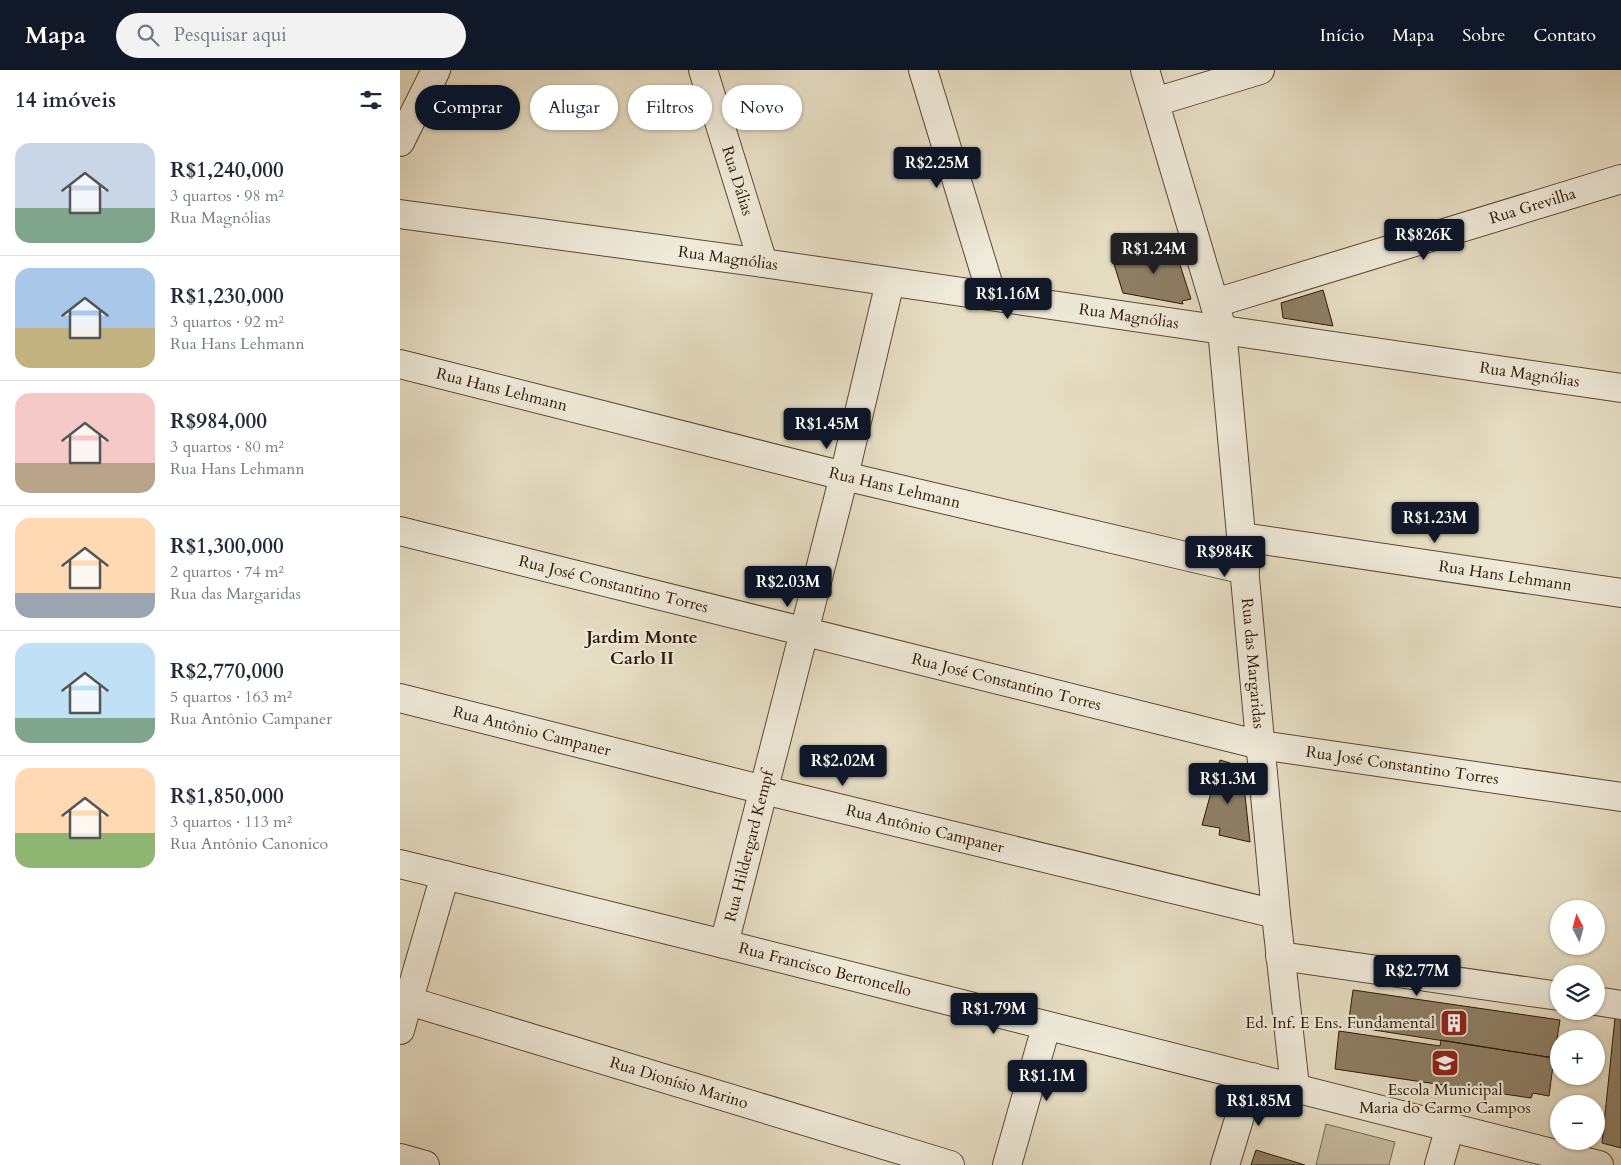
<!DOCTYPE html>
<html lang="pt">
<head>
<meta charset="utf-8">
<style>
	:root { --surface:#fff; --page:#f2f2f3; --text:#1f2937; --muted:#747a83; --line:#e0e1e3; --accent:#111827 }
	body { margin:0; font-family:Cardo,serif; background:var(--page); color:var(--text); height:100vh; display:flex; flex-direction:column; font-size:19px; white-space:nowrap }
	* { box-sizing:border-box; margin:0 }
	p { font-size:16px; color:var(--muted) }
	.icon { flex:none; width:28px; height:28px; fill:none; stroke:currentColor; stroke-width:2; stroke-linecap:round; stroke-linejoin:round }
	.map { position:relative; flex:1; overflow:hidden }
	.details { display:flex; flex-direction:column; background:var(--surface); width:400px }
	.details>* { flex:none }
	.guide { position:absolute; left:15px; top:15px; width:475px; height:45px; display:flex; gap:10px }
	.needle { width:32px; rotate:354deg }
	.tools { position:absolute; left:1150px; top:830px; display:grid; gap:10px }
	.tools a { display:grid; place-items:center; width:55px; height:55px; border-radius:50%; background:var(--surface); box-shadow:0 1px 4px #0004; font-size:25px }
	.price { position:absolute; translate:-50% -42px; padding:0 11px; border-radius:5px; background:var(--accent); color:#fff; font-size:16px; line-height:32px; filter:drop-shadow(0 1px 2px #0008) }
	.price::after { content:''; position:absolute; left:50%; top:30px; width:15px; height:11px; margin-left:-8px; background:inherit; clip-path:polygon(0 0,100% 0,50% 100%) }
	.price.on { background:#222; color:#fff }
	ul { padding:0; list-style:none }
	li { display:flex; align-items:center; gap:15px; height:125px; padding:0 15px }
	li+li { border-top:1px solid var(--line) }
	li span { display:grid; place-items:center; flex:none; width:140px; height:100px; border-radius:15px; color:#555 }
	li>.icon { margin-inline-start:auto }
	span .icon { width:60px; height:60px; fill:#fffc; stroke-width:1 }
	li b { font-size:21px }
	h2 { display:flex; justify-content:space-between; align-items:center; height:60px; padding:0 15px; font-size:21px }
	.tag { padding:0 18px; border-radius:22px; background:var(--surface); box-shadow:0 1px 4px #0004; font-size:18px; line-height:45px }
	.tag.on { background:var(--accent); color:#fff }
	header { display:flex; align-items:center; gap:30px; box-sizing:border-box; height:70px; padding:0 25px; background:var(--accent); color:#fff }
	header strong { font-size:24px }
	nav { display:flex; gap:28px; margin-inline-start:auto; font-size:18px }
	.search { width:350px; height:45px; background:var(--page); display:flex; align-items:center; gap:12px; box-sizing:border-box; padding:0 18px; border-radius:28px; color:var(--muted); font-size:19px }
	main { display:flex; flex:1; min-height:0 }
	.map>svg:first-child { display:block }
	.green { fill:#c6bca3; stroke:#796a52 }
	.building { fill:#8d7f66; stroke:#2c1800 }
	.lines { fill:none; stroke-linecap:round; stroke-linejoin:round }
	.minor-casing { stroke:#5a4a31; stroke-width:30 }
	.minor { stroke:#efead9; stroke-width:28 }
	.labels { text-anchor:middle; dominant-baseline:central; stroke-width:4.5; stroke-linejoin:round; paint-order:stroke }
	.street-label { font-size:16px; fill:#2c1800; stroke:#efead9 }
	.poi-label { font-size:16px; fill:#2c1800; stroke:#efead9; text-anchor:end }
	.neighbourhood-label { font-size:18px; font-weight:bold; fill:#2c1800; stroke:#efead9 }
</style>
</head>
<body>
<header>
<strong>Mapa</strong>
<div class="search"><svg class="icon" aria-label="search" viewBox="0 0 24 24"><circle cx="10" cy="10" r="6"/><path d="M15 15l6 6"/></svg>Pesquisar aqui</div>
<nav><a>Início</a><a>Mapa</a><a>Sobre</a><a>Contato</a></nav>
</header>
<main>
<section class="details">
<h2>14 imóveis<svg class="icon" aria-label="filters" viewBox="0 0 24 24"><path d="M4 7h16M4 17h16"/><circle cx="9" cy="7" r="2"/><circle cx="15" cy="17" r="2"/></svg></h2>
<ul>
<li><span style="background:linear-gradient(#c9d6e8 65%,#7fa58c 0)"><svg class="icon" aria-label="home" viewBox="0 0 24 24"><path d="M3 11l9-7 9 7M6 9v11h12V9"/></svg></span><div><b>R$1,240,000</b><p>3 quartos · 98 m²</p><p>Rua Magnólias</p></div></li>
<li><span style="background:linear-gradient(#a9c7e8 60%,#c2b280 0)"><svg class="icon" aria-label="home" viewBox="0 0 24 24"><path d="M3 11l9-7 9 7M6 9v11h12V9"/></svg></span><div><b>R$1,230,000</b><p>3 quartos · 92 m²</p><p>Rua Hans Lehmann</p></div></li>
<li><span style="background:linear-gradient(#f6c9c9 70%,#b9a48a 0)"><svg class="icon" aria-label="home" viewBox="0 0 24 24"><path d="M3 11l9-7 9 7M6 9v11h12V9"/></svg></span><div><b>R$984,000</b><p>3 quartos · 80 m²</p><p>Rua Hans Lehmann</p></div></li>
<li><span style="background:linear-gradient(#ffd9b3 75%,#9aa5b1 0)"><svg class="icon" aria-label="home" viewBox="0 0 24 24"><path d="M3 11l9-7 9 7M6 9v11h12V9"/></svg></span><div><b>R$1,300,000</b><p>2 quartos · 74 m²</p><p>Rua das Margaridas</p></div></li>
<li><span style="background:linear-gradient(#bfe0f5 75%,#7fa58c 0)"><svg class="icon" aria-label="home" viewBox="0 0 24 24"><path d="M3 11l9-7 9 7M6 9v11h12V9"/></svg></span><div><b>R$2,770,000</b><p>5 quartos · 163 m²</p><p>Rua Antônio Campaner</p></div></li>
<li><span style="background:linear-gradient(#ffd9b3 65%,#8fb573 0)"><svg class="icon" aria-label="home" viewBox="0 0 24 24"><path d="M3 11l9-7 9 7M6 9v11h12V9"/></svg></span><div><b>R$1,850,000</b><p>3 quartos · 113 m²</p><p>Rua Antônio Canonico</p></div></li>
</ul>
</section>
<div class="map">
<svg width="1221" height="1095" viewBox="0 0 1221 1095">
	<rect width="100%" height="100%" fill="#e6dec4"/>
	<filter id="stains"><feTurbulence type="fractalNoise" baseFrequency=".004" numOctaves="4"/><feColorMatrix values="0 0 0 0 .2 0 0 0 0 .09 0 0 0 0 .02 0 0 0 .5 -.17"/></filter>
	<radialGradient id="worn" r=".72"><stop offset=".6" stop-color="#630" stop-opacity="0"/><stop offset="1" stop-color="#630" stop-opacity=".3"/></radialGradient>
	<!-- green -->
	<path class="green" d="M926,1054L995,1072L989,1095H916Z"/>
	<!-- building -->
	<path class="building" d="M773,173L791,229L782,231L783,234L723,223L713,191Z
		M923,220L933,256L883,248L881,233Z
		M820,690L830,693L844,716L850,772L819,765L820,758L802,755Z
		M953,920L1160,950L1154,988L948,956Z
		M1215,948L1221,949V1078L1202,1073Z
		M939,961L1040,976L1041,970L1154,988L1149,1026L1133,1023L1131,1028L935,999Z
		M856,1080L905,1095H851Z"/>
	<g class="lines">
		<defs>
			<g id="minor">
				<path id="s1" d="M303,0L363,193"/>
				<path d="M523,0L592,226"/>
				<path id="s2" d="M745,0L822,259L876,844L895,1017"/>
				<path d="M755,32L860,0"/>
				<path d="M0,72L36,0"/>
				<path id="s3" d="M0,144L363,193L1221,318"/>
				<path id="s4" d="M815,233L1221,109"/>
				<path id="s5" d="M0,294L444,406L845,500"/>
				<path id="s6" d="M0,461L860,675L1221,727"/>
				<path id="s7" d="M842,467L1221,523"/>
				<path id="s8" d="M0,628L364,720L876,844"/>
				<path id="s9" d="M0,794L324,874L1199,1095"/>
				<path id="s10" d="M324,874L444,406L490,212"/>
				<path d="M880,886L1159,926"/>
				<path id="s11" d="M9,931L550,1095"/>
				<path d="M1196,931L1221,935"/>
				<path d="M0,960L45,805"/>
				<path d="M0,1088L25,1095"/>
				<path d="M607,1095L646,957"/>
				<path d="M825,1095L852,1007"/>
				<path d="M1039,1095L1050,1057"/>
			</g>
		</defs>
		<!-- minor casing -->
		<use href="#minor" class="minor-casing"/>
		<!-- minor -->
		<use href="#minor" class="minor"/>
	</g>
	<!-- icons -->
	<defs>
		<symbol id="building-square" viewBox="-11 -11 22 22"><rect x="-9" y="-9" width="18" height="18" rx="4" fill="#8f2418" stroke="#efead9"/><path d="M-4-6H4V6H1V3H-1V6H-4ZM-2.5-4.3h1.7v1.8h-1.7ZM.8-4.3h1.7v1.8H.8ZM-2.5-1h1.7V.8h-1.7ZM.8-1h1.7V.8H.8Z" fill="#fff"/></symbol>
		<symbol id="school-square" viewBox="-11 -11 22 22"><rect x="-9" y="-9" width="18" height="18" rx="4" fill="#8f2418" stroke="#efead9"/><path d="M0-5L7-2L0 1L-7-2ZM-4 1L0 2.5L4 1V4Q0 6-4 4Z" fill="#fff"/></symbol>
	</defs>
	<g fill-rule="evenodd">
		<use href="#building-square" x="1038" y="937" width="32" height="32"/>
		<use href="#school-square" x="1029" y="977" width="32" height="32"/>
	</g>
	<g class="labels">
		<!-- street labels -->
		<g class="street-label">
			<text stroke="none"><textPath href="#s1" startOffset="116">Rua Dálias</textPath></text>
			<text stroke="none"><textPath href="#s4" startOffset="332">Rua Grevilha</textPath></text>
			<text stroke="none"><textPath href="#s3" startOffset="331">Rua Magnólias</textPath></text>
			<text stroke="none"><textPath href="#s3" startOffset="736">Rua Magnólias</textPath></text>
			<text stroke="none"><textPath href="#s3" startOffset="1141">Rua Magnólias</textPath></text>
			<text stroke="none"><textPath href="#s5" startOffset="105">Rua Hans Lehmann</textPath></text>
			<text stroke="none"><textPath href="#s5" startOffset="510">Rua Hans Lehmann</textPath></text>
			<text stroke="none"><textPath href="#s7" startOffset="266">Rua Hans Lehmann</textPath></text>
			<text stroke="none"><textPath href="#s6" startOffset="220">Rua José Constantino Torres</textPath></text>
			<text stroke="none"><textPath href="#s2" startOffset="606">Rua das Margaridas</textPath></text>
			<text stroke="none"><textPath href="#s6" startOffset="625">Rua José Constantino Torres</textPath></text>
			<text stroke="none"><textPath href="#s8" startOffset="136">Rua Antônio Campaner</textPath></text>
			<text stroke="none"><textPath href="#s6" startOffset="1030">Rua José Constantino Torres</textPath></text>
			<text stroke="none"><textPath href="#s8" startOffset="541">Rua Antônio Campaner</textPath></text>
			<text stroke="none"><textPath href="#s10" startOffset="101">Rua Hildergard Kempf</textPath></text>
			<text stroke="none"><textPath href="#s9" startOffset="438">Rua Francisco Bertoncello</textPath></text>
			<text stroke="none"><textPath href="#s11" startOffset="282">Rua Dionísio Marino</textPath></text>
		</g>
		<!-- poi labels -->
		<g class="poi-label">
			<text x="1035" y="953">Ed. Inf. E Ens. Fundamental</text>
			<text x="1045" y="1020" text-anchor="middle">Escola Municipal<tspan x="1045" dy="18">Maria do Carmo Campos</tspan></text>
		</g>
		<!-- neighbourhood labels -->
		<g class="neighbourhood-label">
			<text x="242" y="567">Jardim Monte<tspan x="242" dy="21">Carlo II</tspan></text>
		</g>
	</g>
	<rect width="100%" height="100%" filter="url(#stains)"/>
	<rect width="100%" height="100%" fill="url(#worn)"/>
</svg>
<div class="tools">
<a><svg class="needle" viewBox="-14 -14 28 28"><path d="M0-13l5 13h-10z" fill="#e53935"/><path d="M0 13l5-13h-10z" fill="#747a83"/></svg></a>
<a><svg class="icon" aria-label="layers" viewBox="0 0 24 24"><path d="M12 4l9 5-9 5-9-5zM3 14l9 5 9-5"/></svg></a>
<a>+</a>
<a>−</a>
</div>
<b class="price" style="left:537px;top:119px">R$2.25M</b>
<b class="price" style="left:1024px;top:191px">R$826K</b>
<b class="price on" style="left:754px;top:205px">R$1.24M</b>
<b class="price" style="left:608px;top:250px">R$1.16M</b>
<b class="price" style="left:427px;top:380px">R$1.45M</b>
<b class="price" style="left:1035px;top:474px">R$1.23M</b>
<b class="price" style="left:825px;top:508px">R$984K</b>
<b class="price" style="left:388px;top:538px">R$2.03M</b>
<b class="price" style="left:443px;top:717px">R$2.02M</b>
<b class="price" style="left:828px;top:735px">R$1.3M</b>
<b class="price" style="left:1017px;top:927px">R$2.77M</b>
<b class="price" style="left:594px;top:965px">R$1.79M</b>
<b class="price" style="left:647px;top:1032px">R$1.1M</b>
<b class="price" style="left:859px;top:1057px">R$1.85M</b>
<div class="guide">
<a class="tag on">Comprar</a>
<a class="tag">Alugar</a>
<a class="tag">Filtros</a>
<a class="tag">Novo</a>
</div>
</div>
</main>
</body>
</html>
